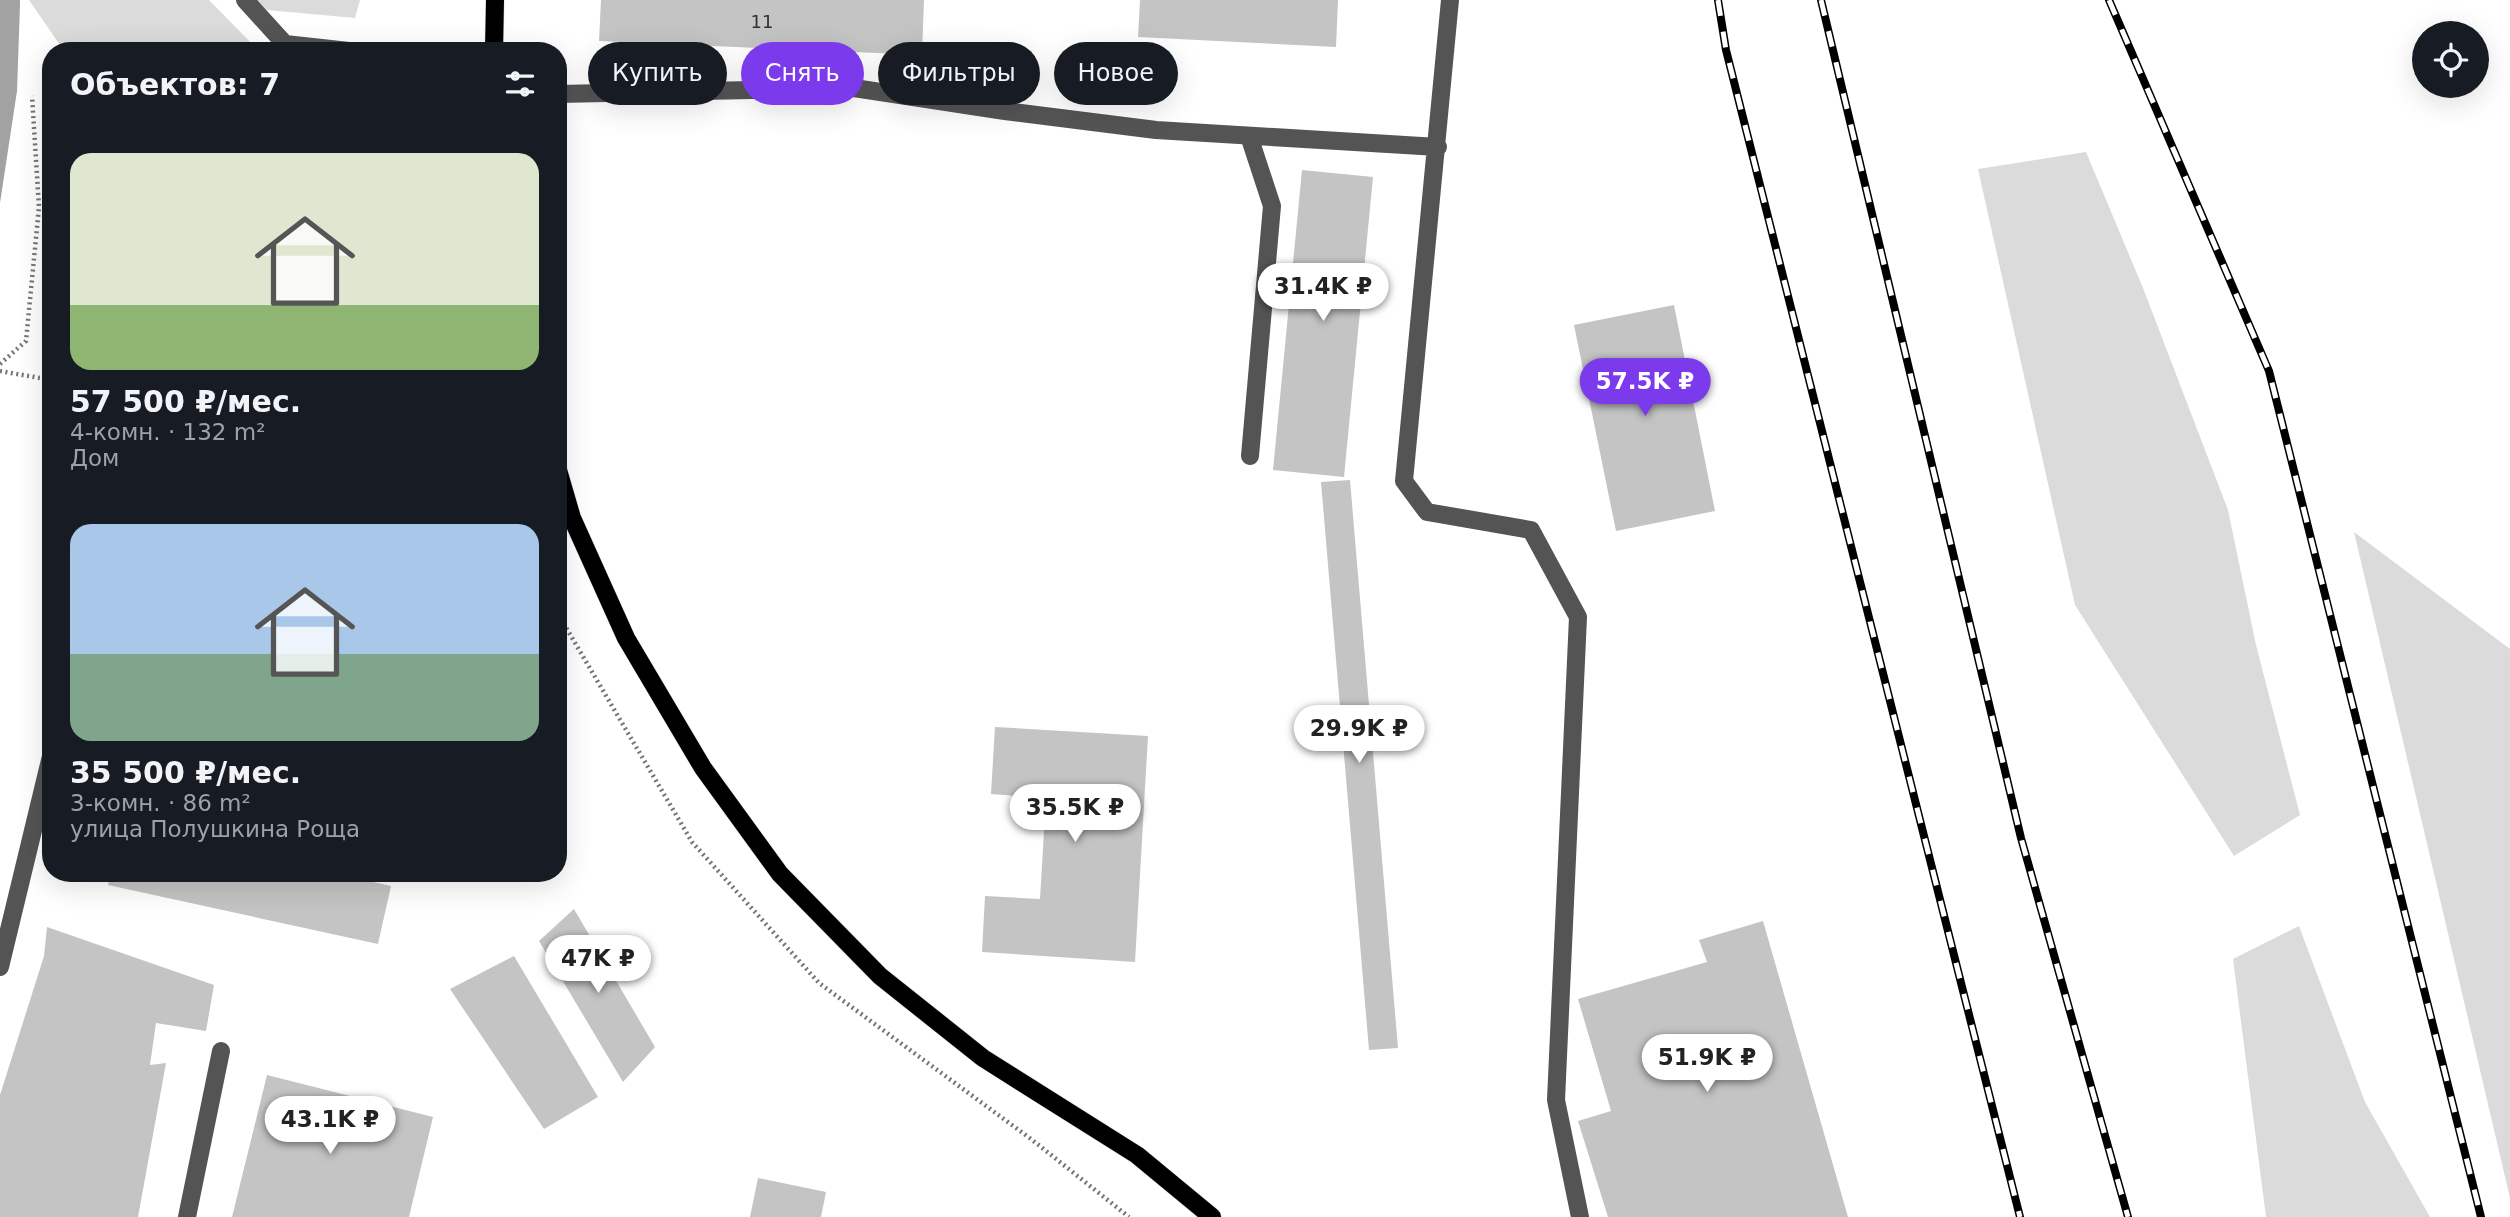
<!DOCTYPE html>
<html lang="ru">
<head>
<meta charset="utf-8">
<style>
	:root { --surface:#171b24; --page:#20242c; --text:#f1f3f6; --muted:#9ea1a6; --accent:#7c3aed }
	body { margin:0; font-family:"DejaVu Sans",sans-serif; background:var(--page); color:var(--text); height:100vh; display:flex; flex-direction:column; font-size:26px; white-space:nowrap }
	* { box-sizing:border-box; margin:0 }
	p { font-size:23px; color:var(--muted) }
	.icon { flex:none; width:38px; height:38px; fill:none; stroke:currentColor; stroke-width:2; stroke-linecap:round; stroke-linejoin:round }
	.map { position:relative; flex:1; overflow:hidden }
	.drawer { position:absolute; left:42px; top:42px; width:525px; height:840px; display:flex; flex-direction:column; background:var(--surface); border-radius:28px; box-shadow:0 7px 28px #0002 }
	.drawer>* { flex:none }
	.hud { position:absolute; left:588px; top:42px; width:665px; height:63px; display:flex; gap:14px }
	.buttons { position:absolute; left:2412px; top:21px; display:grid; gap:14px }
	.buttons a { display:grid; place-items:center; width:77px; height:77px; border-radius:50%; background:var(--surface); box-shadow:0 7px 28px #0002; font-size:35px }
	.price { position:absolute; translate:-50% -60px; padding:0 16px; border-radius:24px; background:#fff; color:#222; font-size:23px; line-height:46px; filter:drop-shadow(0 2px 4px #0008) }
	.price::after { content:''; position:absolute; left:50%; top:42px; width:21px; height:16px; margin-left:-10px; background:inherit; clip-path:polygon(0 0,100% 0,50% 100%) }
	.price.current { background:var(--accent); color:#fff }
	ul { padding:0; list-style:none }
	li { display:grid; align-content:center; gap:14px; height:371px; padding:0 28px }
	li span { display:grid; place-items:center; height:217px; border-radius:21px; color:#555 }
	li>.icon { margin-inline-start:auto }
	span .icon { width:126px; height:126px; fill:#fffc; stroke-width:1 }
	li b { font-size:30px }
	h2 { display:flex; justify-content:space-between; align-items:center; height:84px; padding:0 28px; font-size:30px }
	.chip { padding:0 24px; border-radius:32px; background:var(--surface); box-shadow:0 7px 28px #0002; font-size:24px; line-height:63px }
	.chip.current { background:var(--accent); color:#fff }
	.map>svg:first-child { display:block }
	.green { fill:#dbdbdb }
	.water { fill:#a2a2a2 }
	.building { fill:#c4c4c4 }
	.lines { fill:none; stroke-linecap:round; stroke-linejoin:round }
	.major-casing { stroke:#dbdbdb; stroke-width:19 }
	.path { stroke:#767676; stroke-width:4.5; stroke-dasharray:2 3.5; stroke-linecap:butt }
	.minor { stroke:#545454; stroke-width:18 }
	.major { stroke:#000; stroke-width:18 }
	.rail-casing { stroke:#000; stroke-width:8 }
	.rail { stroke:#fff; stroke-width:5; stroke-dasharray:16; stroke-linecap:butt }
	.labels { text-anchor:middle; dominant-baseline:central; stroke-width:6; stroke-linejoin:round; paint-order:stroke }
	.number-label { font-size:18px; fill:#313131 }
</style>
</head>
<body>
<div class="map">
<svg width="2510" height="1217" viewBox="0 0 2510 1217">
	<rect width="100%" height="100%" fill="#fff"/>
	<!-- green -->
	<path class="green" d="M29,0H209L259,51H64Z
		M256,0H360L355,18L267,10Z
		M2086,152L2143,288L2228,510L2256,645L2300,815L2234,856L2075,605L1978,169Z
		M2354,532L2510,649V1198Z
		M2299,926L2365,1102L2430,1217H2266L2233,959Z"/>
	<!-- water -->
	<path class="water" d="M0,0H20V4L17,91L0,203Z"/>
	<!-- building -->
	<path class="building" d="M601,0H924L922,55L599,41Z
		M1140,0H1338L1336,47L1138,37Z
		M1302,170L1373,177L1344,477L1273,470Z
		M1674,305L1715,511L1616,531L1574,325Z
		M1350,480L1398,1048L1369,1050L1321,482Z
		M995,727L1148,736L1135,962L982,952L985,896L1040,899L1046,798L991,794Z
		M110,873H333L391,886L378,944L108,885Z
		M574,909L655,1047L623,1082L539,941Z
		M1763,921L1848,1217H1608L1578,1121L1611,1111L1578,999L1707,962L1699,940Z
		M47,927L214,985L206,1031L156,1023L150,1065L166,1063L138,1217H0V1095L44,956Z
		M514,956L598,1097L544,1129L450,989Z
		M267,1075L433,1117L409,1217H232Z
		M758,1178L826,1192L821,1217H750Z"/>
	<g class="lines">
		<defs>
			<path id="major" d="M494,51L495,0
				M558,470L572,518L626,638L703,768L780,874L880,976L983,1058L1137,1155L1212,1217"/>
		</defs>
		<!-- major casing -->
		<use href="#major" class="major-casing"/>
		<!-- path -->
		<path class="path" d="M0,364L26,341L39,207L32,96
			M0,371L51,380
			M558,614L692,842L819,983L1031,1139L1129,1217"/>
		<!-- minor -->
		<path class="minor" d="M245,0L285,44L349,51
			M1450,0L1404,481L1427,512L1531,530L1578,617L1556,1100L1580,1217
			M558,94L854,88L1005,111L1156,130L1438,147
			M1249,136L1272,206L1250,456
			M0,967L51,756
			M187,1217L221,1051"/>
		<!-- major -->
		<use href="#major" class="major"/>
		<defs>
			<path id="rail" d="M1718,0L1726,50L2020,1217
				M1821,0L2021,838L2128,1217
				M2109,0L2269,371L2481,1217"/>
		</defs>
		<!-- rail casing -->
		<use href="#rail" class="rail-casing"/>
		<!-- rail -->
		<use href="#rail" class="rail"/>
	</g>
	<g class="labels">
		<!-- number labels -->
		<g class="number-label">
			<text x="762" y="21">11</text>
		</g>
	</g>
</svg>
<div class="buttons">
<a><svg class="icon" aria-label="locate" viewBox="0 0 24 24"><circle cx="12" cy="12" r="6"/><path d="M12 2v4M12 18v4M2 12h4M18 12h4"/></svg></a>
</div>
<b class="price" style="left:1323px;top:323px">31.4K ₽</b>
<b class="price current" style="left:1645px;top:418px">57.5K ₽</b>
<b class="price" style="left:1359px;top:765px">29.9K ₽</b>
<b class="price" style="left:1075px;top:844px">35.5K ₽</b>
<b class="price" style="left:598px;top:995px">47K ₽</b>
<b class="price" style="left:1707px;top:1094px">51.9K ₽</b>
<b class="price" style="left:330px;top:1156px">43.1K ₽</b>
<div class="hud">
<a class="chip">Купить</a>
<a class="chip current">Снять</a>
<a class="chip">Фильтры</a>
<a class="chip">Новое</a>
</div>
<section class="drawer">
<h2>Объектов: 7<svg class="icon" aria-label="filters" viewBox="0 0 24 24"><path d="M4 7h16M4 17h16"/><circle cx="9" cy="7" r="2"/><circle cx="15" cy="17" r="2"/></svg></h2>
<ul>
<li><span style="background:linear-gradient(#dfe7d0 70%,#8fb573 0)"><svg class="icon" aria-label="home" viewBox="0 0 24 24"><path d="M3 11l9-7 9 7M6 9v11h12V9"/></svg></span><div><b>57 500 ₽/мес.</b><p>4-комн. · 132 m²</p><p>Дом</p></div></li>
<li><span style="background:linear-gradient(#a9c7e8 60%,#7fa58c 0)"><svg class="icon" aria-label="home" viewBox="0 0 24 24"><path d="M3 11l9-7 9 7M6 9v11h12V9"/></svg></span><div><b>35 500 ₽/мес.</b><p>3-комн. · 86 m²</p><p>улица Полушкина Роща</p></div></li>
</ul>
</section>
</div>
</body>
</html>
